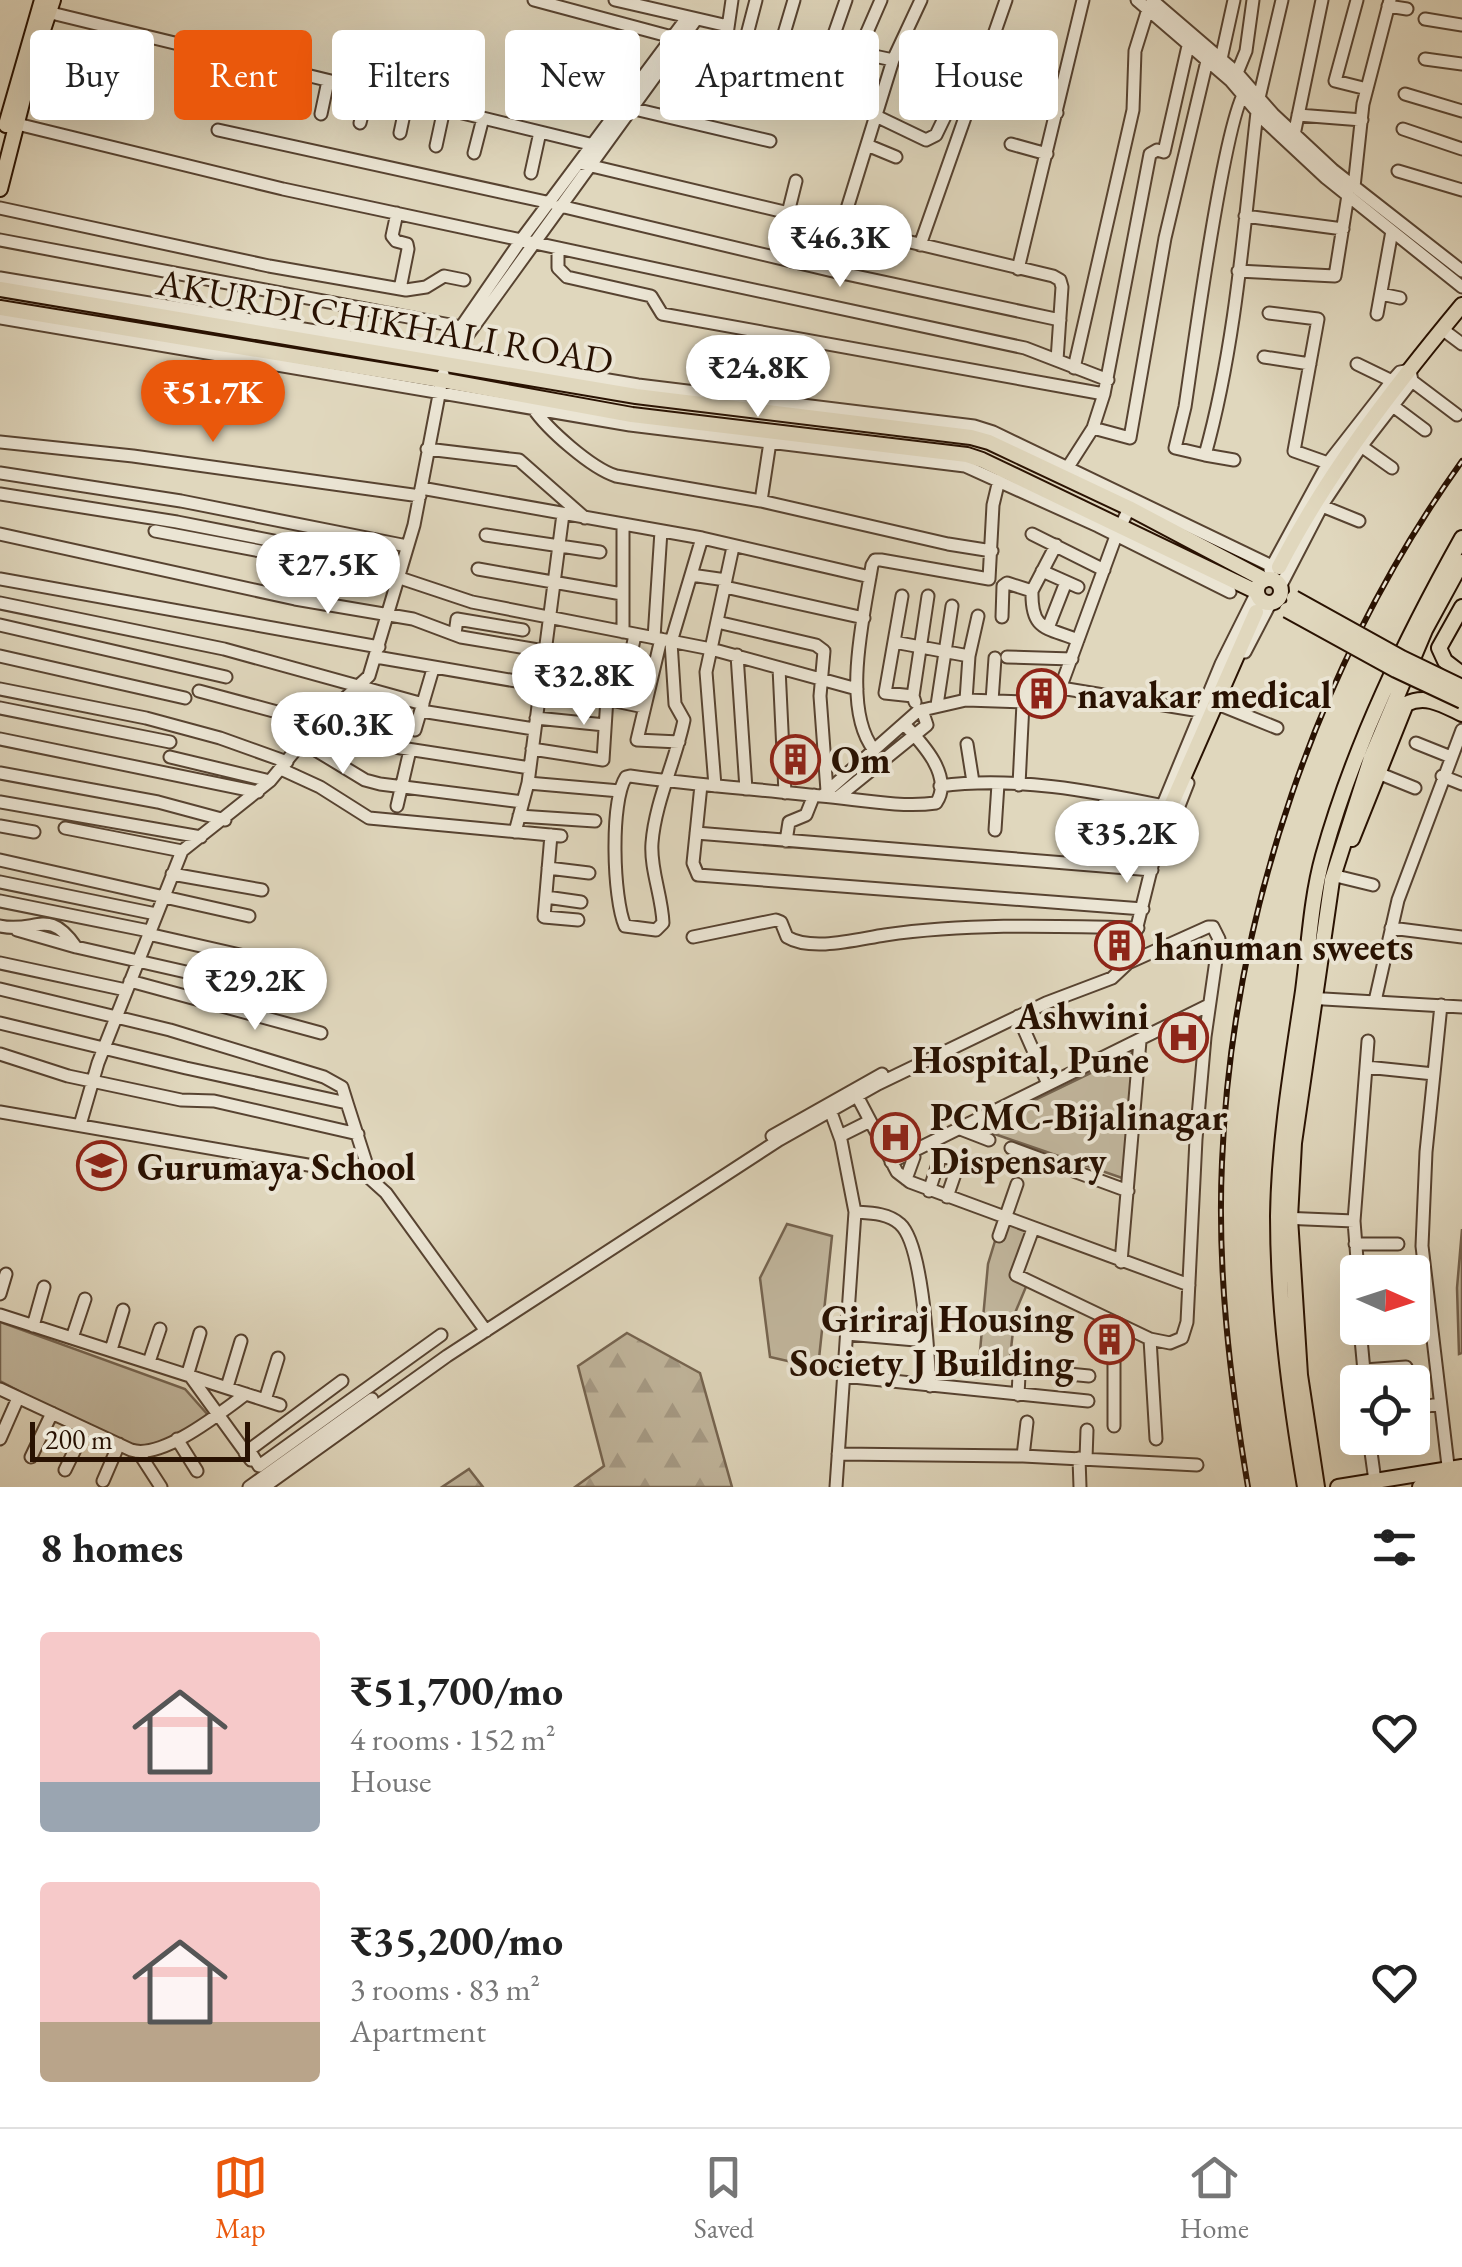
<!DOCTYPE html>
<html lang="en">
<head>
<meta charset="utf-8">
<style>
	:root { --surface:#fff; --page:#f2f2f2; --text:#222; --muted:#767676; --line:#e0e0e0; --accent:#ea580c }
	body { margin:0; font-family:"EB Garamond",serif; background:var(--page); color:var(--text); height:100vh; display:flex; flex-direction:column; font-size:38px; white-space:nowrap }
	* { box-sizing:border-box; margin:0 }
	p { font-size:32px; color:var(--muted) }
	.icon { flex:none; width:55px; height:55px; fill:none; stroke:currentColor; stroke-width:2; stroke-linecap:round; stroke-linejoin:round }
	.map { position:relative; height:1487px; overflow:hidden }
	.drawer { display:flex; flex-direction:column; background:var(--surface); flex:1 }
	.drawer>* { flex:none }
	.guide { position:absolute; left:30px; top:30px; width:1402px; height:90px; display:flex; gap:20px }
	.needle { width:65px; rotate:93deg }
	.buttons { position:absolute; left:1340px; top:1255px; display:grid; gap:20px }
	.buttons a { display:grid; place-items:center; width:90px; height:90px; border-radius:10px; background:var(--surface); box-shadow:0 10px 40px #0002; font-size:50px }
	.scale { position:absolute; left:30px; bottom:25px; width:220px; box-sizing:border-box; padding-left:10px; border:5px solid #291202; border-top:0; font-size:28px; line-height:35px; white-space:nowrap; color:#291202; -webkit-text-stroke:8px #ebe5d4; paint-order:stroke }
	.price { position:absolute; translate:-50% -85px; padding:0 22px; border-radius:35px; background:#fff; color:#222; font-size:32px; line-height:65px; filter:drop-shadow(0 2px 5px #0008) }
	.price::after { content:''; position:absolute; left:50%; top:60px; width:30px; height:22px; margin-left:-15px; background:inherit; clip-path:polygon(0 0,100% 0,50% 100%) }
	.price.on { background:var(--accent); color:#fff }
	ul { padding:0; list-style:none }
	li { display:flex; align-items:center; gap:30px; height:250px; padding:0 40px }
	li span { display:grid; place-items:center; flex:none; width:280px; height:200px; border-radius:10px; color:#555 }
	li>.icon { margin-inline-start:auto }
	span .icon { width:120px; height:120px; fill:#fffc; stroke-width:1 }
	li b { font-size:42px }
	h2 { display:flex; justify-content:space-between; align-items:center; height:120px; padding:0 40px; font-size:42px }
	.pill { padding:0 35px; border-radius:10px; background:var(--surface); box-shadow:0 10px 40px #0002; font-size:35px; line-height:90px }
	.pill.on { background:var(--accent); color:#fff }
	.dock { display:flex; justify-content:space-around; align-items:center; height:140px; border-top:2px solid var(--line); background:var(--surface); font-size:28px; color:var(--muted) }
	.dock a { display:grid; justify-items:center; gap:5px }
	.dock .on { color:var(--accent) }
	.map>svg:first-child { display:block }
	.forest { fill:url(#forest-firs); stroke:#756450; stroke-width:2.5 }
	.park { fill:#c1b69d; stroke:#756450; stroke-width:2.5 }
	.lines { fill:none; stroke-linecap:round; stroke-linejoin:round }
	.major-tunnel { stroke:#c5b9a1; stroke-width:14; stroke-dasharray:14 7; stroke-linecap:butt }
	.minor-casing { stroke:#574331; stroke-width:15 }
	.major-casing { stroke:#291202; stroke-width:18 }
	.minor { stroke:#ebe5d4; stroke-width:11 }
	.major { stroke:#e0d7bd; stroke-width:14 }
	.rail-casing { stroke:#291202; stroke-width:6 }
	.rail { stroke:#ebe5d4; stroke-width:2.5; stroke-dasharray:8; stroke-linecap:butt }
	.major-bridge-casing { stroke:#291202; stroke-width:18; stroke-linecap:butt }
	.major-bridge { stroke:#e0d7bd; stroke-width:14 }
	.labels { text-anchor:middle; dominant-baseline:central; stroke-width:8; stroke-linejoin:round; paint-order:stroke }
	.street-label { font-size:38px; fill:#291202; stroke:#ebe5d4 }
	.poi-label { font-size:38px; font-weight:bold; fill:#291202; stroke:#ebe5d4; text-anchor:start }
</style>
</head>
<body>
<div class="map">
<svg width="1462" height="1487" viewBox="0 0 1462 1487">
	<defs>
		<pattern id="forest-firs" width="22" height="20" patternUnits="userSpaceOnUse" patternTransform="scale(2.5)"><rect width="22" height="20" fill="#c1b69d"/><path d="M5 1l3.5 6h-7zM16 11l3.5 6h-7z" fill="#a69b86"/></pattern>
	</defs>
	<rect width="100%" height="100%" fill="#e0d7bd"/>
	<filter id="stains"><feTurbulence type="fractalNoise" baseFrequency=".002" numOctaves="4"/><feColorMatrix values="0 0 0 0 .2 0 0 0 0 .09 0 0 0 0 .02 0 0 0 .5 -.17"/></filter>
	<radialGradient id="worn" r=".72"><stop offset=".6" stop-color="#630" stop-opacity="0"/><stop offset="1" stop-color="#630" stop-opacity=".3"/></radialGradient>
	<!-- forest -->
	<path class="forest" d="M627,1333L700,1373L732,1487H575L604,1466L578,1366Z
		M469,1469L483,1487H442Z"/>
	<!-- park -->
	<path class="park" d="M1134,1052L1125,1179L977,1128Z
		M1002,1218L1033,1229L1016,1274L1028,1282L1015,1313L1008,1376L978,1373L988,1264Z
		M787,1224L832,1236L818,1368L770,1357L760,1278Z
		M1462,1229V1353L1459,1354L1457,1288Z
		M0,1322L185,1389L208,1415L145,1457L0,1381Z"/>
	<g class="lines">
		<!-- major-tunnel -->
		<path class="major-tunnel" d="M1256,612L1279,567"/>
		<defs>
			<path id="minor" d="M534,0L672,37
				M615,0L728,26
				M1006,0L975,89L1057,113
				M1137,0L1230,80L1265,121L1326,178L1462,287
				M1152,0L1237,73L1273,114L1333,170L1462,271
				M1357,0L1335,81L1367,89
				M1388,6L1407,9
				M43,11L602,147
				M1425,19L1462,25
				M860,53L893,60
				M1221,59L1234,0
				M1425,59L1462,64
				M825,60L851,69L881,0
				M722,69L732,0
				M737,73L756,0
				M1237,73L1246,51L1253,0
				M769,84L794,0
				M1248,87C1226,104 1192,361 1185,407L1175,448L1205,455C1236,344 1244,226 1257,112
				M1405,94L1462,111
				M1259,98L1282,0
				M630,108L770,141
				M281,109L291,72
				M808,109L846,0
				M321,114L328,81
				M1298,115L1362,120
				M876,116L926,140L936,135L951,104L969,107
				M13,123L283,189L1025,348L1108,380
				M360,123L368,91
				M1403,129L1462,149
				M218,130L551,203
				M400,133L407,100
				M1294,135L1322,0
				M1011,144L1047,154
				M867,145L896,157
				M436,146L444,109
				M474,153L483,118
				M579,163L1053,276L1060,280L1062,287L1057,360
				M1398,171L1462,190
				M531,173L540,132
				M1354,187L1363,104L1390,0
				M560,206L837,272L1060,320
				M0,208L269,266L406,290L426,287L444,276L464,280
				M397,213L392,236L396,241L407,244L408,249L400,289
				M788,213L796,181
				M1245,216L1343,229
				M842,225L893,60L921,0
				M0,240L461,327
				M920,245L975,89
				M558,248V268L567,277L651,296L662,314L1104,394
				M1018,269L1083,0
				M1238,271L1335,276L1348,195
				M0,278L638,385L974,426L993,432L1272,566
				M1381,294L1400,298
				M1269,313L1318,319L1294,451L1328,463
				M1377,314L1392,231
				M0,318L630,425L965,466L1098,526L1230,592
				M1442,329L1462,344
				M441,356L521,240L686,19
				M1264,357L1310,364
				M451,358L695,21
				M1357,364L1392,381
				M1074,368L1133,110L1135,51L1149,6
				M1412,381L1457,415
				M1393,406L1425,430
				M533,408C547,429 591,468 616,476L761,501L948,544L992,551
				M1093,428L1130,438L1165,238L1207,61
				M0,442L133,456L420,496
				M1361,446L1392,468
				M427,449L519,460L585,518
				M1205,455L1234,460
				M1068,467L1093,428L1104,394L1150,154L1157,150L1164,152L1188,46
				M0,473L181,501L407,546
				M421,488L702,538L870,577
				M0,494L177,522L401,566
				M761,501L770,442
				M1322,506L1359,521
				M155,531L397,577L472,602L711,649L857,689
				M0,534L295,599L413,619L461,637L544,651L628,671
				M1032,534L1104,570
				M486,535L600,552
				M702,538L671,642L675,704L684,720C676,760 655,802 652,843C650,869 662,896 663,923L656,930L625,926C613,898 610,802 626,777L630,776C693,785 757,789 821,796C857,799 900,808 936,803C954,777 922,743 905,725
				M478,569L622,594
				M1270,570L1328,463L1392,381L1400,372L1410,370L1412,381L1360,448L1324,502L1280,587
				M1042,571L1078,587
				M691,575L726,580
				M0,579L379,647
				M725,587L864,618
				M1032,591L1056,545
				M902,596L885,693L913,696
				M0,603L224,649L423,704
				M1002,617L1003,586L1007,583L1032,591C1031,631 1046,627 1078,640
				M717,622L816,645L824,651L820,696L827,791
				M0,625L226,677
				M1048,628L1066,582
				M623,632V525
				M455,634L457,619L523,630
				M654,638L661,531
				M661,639L637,740L679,742
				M894,642L969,656
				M1245,652L1271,602
				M737,655L746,789
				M0,656L185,698
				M376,657L539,685L644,707
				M1007,657L1072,659
				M779,668L785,793
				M1061,688L1200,711
				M0,689L146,718L220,738L287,762
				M199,691L292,716L362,742L530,768
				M966,700L969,656L978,616
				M621,701L635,635
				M992,701L995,658
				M915,702L913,696L928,596
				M937,705L952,606
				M1220,705L1277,728
				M0,708L170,742
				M331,711L398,731
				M421,711L534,729
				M536,718L605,725
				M415,730L433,669
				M0,739L258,792
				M304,743L365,780L380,784L523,802
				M1416,743L1451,757
				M967,744L973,782
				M532,749L603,760L607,698
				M874,750C841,708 864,615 872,565L875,560H881L989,579L993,505L999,480
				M170,757L270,781
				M283,770L320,787L369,818L561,836
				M0,773L158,802L225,820
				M1378,773L1415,788
				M1442,776L1462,784
				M528,783L620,791
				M701,785L693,863L698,875L1143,909
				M1019,785L1023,703
				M715,786L706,672L733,547
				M940,786C1014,776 1092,791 1164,806
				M1106,795L1099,831L1155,842
				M822,796L918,711L966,700L1052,703L1057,697L1116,536L1132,502
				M838,797L927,725L922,710
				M0,802L201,837
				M397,806L410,750
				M519,816L595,821
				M1165,823L1177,811L1188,783
				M0,826L34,832
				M65,828L182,851
				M995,830L998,784
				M515,832L528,783L563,514
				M696,833L1152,870
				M551,835L544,917L578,920
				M786,841L789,822L806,815L814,795
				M0,860L249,916
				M548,868L589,873
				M172,874L262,890
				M1336,876L1373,885
				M0,882L156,914
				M546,897L581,902
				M0,901L149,931
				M0,926C36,934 48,906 76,947
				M1391,928L1462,937
				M17,930L76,947L305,999
				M148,934L284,965
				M693,937L776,920L781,922L787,937C812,952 858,939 885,935C969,923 1054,926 1138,928
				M0,963L126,990
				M1128,963L1155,854C1154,837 1163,820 1164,802L1221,664L1257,592
				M130,981L321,1033
				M0,989L170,1030L324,1077L342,1087L347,1103
				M1307,998L1462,1007
				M1375,1001L1398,900L1462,730
				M1441,1005L1426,1152L1422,1246L1449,1474
				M1018,1016L1048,1084
				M0,1023L186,1068L347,1103L371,1178
				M0,1054L68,1076L181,1100L214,1101L358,1134
				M1366,1067L1434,1074
				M855,1092L897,1172L910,1182L1189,1285
				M829,1107L841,1140L855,1212L836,1487
				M0,1112L366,1175L386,1193L486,1331
				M80,1125L98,1063L182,851L270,781L316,725L369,676L414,525L443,374
				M958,1128L989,1140
				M772,1136L882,1074
				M840,1136L870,1121
				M1011,1148L1128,1191
				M891,1162L1209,1005
				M906,1179L914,1157
				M929,1191L941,1155L959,1162L947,1197
				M855,1212C870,1213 888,1213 900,1224C923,1244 928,1353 930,1386
				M1282,1218L1354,1221
				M999,1236L1017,1184
				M1355,1244H1398
				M1121,1262L1140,1041
				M1358,1272L1354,1221L1368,1041
				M0,1294L6,1274
				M0,1315L280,1405
				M33,1326L44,1287
				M1360,1328L1365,1382
				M1360,1330L1392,1328
				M200,1333L188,1373L251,1460
				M847,1334L927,1341
				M72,1338L85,1299
				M1150,1339L1156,1439
				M111,1350L123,1310
				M149,1362L160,1329
				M1364,1370L1406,1367
				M843,1376L1088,1401
				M227,1387L241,1341
				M0,1389L131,1450C162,1460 220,1413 246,1394
				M1018,1395L1019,1375L1028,1370L1089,1376
				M265,1400L278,1358
				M1412,1409L1439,1404
				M1114,1426V1358L1123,1327
				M0,1439L18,1398
				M177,1439L197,1471
				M249,1450L259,1466L441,1335
				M1371,1452L1375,1481
				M139,1453L161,1487
				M245,1453L342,1381
				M838,1454L1023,1456L1197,1465
				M1023,1456L1027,1422
				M31,1457L52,1413
				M1079,1458L1080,1487
				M1086,1459L1087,1430
				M65,1470L85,1429
				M103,1481L119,1444
				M249,1487L372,1399
				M264,1487L447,1356L779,1140L878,1084L1046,1003L1112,978L1128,963L1208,927H1213L1219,939L1205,1037L1196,1139L1187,1322L1182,1338L1170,1343L1150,1339L1016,1275L1033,1229"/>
			<path id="major" d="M6,125L42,0
				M0,189L33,60L53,0
				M0,289L636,396L971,437L989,442L1129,508L1265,580
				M0,308L441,380L632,415L967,455L982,460L1257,592
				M1279,567C1328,472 1394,387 1462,305
				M1257 591a12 12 0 1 1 24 0a12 12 0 1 1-24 0Z
				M1462,607L1439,648L1445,661L1462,674
				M1162,826L1256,612
				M1352,839L1406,704C1426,694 1443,705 1462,714
				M1305,1487C1290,1398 1278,1307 1278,1216C1279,1141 1292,1065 1303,991C1309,946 1311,899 1323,856C1354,745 1406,638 1462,538
				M1317,1487L1300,1375L1290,1218L1294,1143L1332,880L1371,758L1425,630L1462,562
				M1338,1487L1462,1467
				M1420,1487L1462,1481"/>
		</defs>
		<!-- minor casing -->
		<use href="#minor" class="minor-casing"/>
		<!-- major casing -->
		<use href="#major" class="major-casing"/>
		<!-- minor -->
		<use href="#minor" class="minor"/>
		<!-- major -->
		<use href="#major" class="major"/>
		<defs>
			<path id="rail" d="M1248,1487C1230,1380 1217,1271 1222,1162C1232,915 1318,662 1462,461"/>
		</defs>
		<!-- rail casing -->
		<use href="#rail" class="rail-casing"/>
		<!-- rail -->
		<use href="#rail" class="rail"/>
		<defs>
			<path id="major-bridge" d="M1294,598L1402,658L1462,687
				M1287,610L1396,670L1462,701"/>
		</defs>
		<!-- major-bridge casing -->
		<use href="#major-bridge" class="major-bridge-casing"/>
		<!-- major-bridge -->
		<use href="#major-bridge" class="major-bridge"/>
	</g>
	<!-- icons -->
	<defs>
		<symbol id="building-ring" viewBox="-11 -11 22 22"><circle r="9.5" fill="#ebe5d4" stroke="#8f2418" stroke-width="1.5"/><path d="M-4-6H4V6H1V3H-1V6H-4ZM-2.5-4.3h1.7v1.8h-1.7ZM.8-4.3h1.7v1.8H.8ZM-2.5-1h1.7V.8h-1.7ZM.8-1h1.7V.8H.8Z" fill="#8f2418"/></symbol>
		<symbol id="hospital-ring" viewBox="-11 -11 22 22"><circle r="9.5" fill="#ebe5d4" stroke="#8f2418" stroke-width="1.5"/><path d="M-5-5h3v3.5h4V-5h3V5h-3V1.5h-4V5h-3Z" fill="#8f2418"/></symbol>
		<symbol id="school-ring" viewBox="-11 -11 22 22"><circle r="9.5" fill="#ebe5d4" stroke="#8f2418" stroke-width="1.5"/><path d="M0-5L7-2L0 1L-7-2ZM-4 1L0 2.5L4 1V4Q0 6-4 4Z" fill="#8f2418"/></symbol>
	</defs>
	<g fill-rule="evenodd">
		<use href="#building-ring" x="1014" y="666" width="55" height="55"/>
		<use href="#building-ring" x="768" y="732" width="55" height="55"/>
		<use href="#building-ring" x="1092" y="918" width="55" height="55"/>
		<use href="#hospital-ring" x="1156" y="1010" width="55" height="55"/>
		<use href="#hospital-ring" x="868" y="1110" width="55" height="55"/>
		<use href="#school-ring" x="74" y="1138" width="55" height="55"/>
		<use href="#building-ring" x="1082" y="1312" width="55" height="55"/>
	</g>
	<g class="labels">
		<!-- street labels -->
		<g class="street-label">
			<text transform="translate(385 321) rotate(10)">AKURDI CHIKHALI ROAD</text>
		</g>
		<!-- poi labels -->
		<g class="poi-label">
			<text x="1077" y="694">navakar medical</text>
			<text x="831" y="759">Om</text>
			<text x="1154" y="946">hanuman sweets</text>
			<text x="1149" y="1015" text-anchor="end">Ashwini<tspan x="1149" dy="44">Hospital, Pune</tspan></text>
			<text x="930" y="1116">PCMC-Bijalinagar<tspan x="930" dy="44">Dispensary</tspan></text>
			<text x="137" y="1166">Gurumaya School</text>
			<text x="1074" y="1318" text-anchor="end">Giriraj Housing<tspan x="1074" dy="44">Society J Building</tspan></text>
		</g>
	</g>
	<rect width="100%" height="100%" filter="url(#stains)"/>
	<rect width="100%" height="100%" fill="url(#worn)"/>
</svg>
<div class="buttons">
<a><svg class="needle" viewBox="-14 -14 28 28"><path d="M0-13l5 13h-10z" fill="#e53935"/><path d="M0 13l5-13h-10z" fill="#767676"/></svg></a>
<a><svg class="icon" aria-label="locate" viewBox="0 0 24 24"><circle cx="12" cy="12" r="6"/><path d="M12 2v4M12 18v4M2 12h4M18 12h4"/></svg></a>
</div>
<div class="scale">200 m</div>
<b class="price" style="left:840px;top:290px">₹46.3K</b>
<b class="price" style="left:758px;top:420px">₹24.8K</b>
<b class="price on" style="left:213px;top:445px">₹51.7K</b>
<b class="price" style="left:328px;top:617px">₹27.5K</b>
<b class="price" style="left:584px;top:728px">₹32.8K</b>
<b class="price" style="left:343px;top:777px">₹60.3K</b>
<b class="price" style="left:1127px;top:886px">₹35.2K</b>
<b class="price" style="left:255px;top:1033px">₹29.2K</b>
<div class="guide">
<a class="pill">Buy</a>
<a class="pill on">Rent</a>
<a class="pill">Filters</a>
<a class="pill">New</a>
<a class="pill">Apartment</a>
<a class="pill">House</a>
</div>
</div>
<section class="drawer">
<h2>8 homes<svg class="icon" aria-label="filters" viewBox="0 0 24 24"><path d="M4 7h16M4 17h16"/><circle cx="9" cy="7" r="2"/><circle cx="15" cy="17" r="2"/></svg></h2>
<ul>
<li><span style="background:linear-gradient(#f6c9c9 75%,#9aa5b1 0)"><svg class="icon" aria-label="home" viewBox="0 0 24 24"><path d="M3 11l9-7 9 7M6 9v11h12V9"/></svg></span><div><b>₹51,700/mo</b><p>4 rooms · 152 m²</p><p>House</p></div><svg class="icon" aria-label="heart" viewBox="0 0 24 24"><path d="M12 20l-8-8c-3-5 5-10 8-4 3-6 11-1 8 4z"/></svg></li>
<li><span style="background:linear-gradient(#f6c9c9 70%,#b9a48a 0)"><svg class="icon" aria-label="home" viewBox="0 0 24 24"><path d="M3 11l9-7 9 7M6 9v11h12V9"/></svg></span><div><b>₹35,200/mo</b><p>3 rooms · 83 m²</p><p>Apartment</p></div><svg class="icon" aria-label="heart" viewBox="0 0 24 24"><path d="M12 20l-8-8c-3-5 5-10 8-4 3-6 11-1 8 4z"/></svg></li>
</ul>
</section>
<nav class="dock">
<a class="on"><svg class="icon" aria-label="map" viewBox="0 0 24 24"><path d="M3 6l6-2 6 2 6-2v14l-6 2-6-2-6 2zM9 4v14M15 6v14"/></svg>Map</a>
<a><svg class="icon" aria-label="saved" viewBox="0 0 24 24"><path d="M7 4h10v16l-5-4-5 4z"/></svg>Saved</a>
<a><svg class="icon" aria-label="home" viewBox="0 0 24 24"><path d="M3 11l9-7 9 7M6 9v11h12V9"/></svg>Home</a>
</nav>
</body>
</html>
